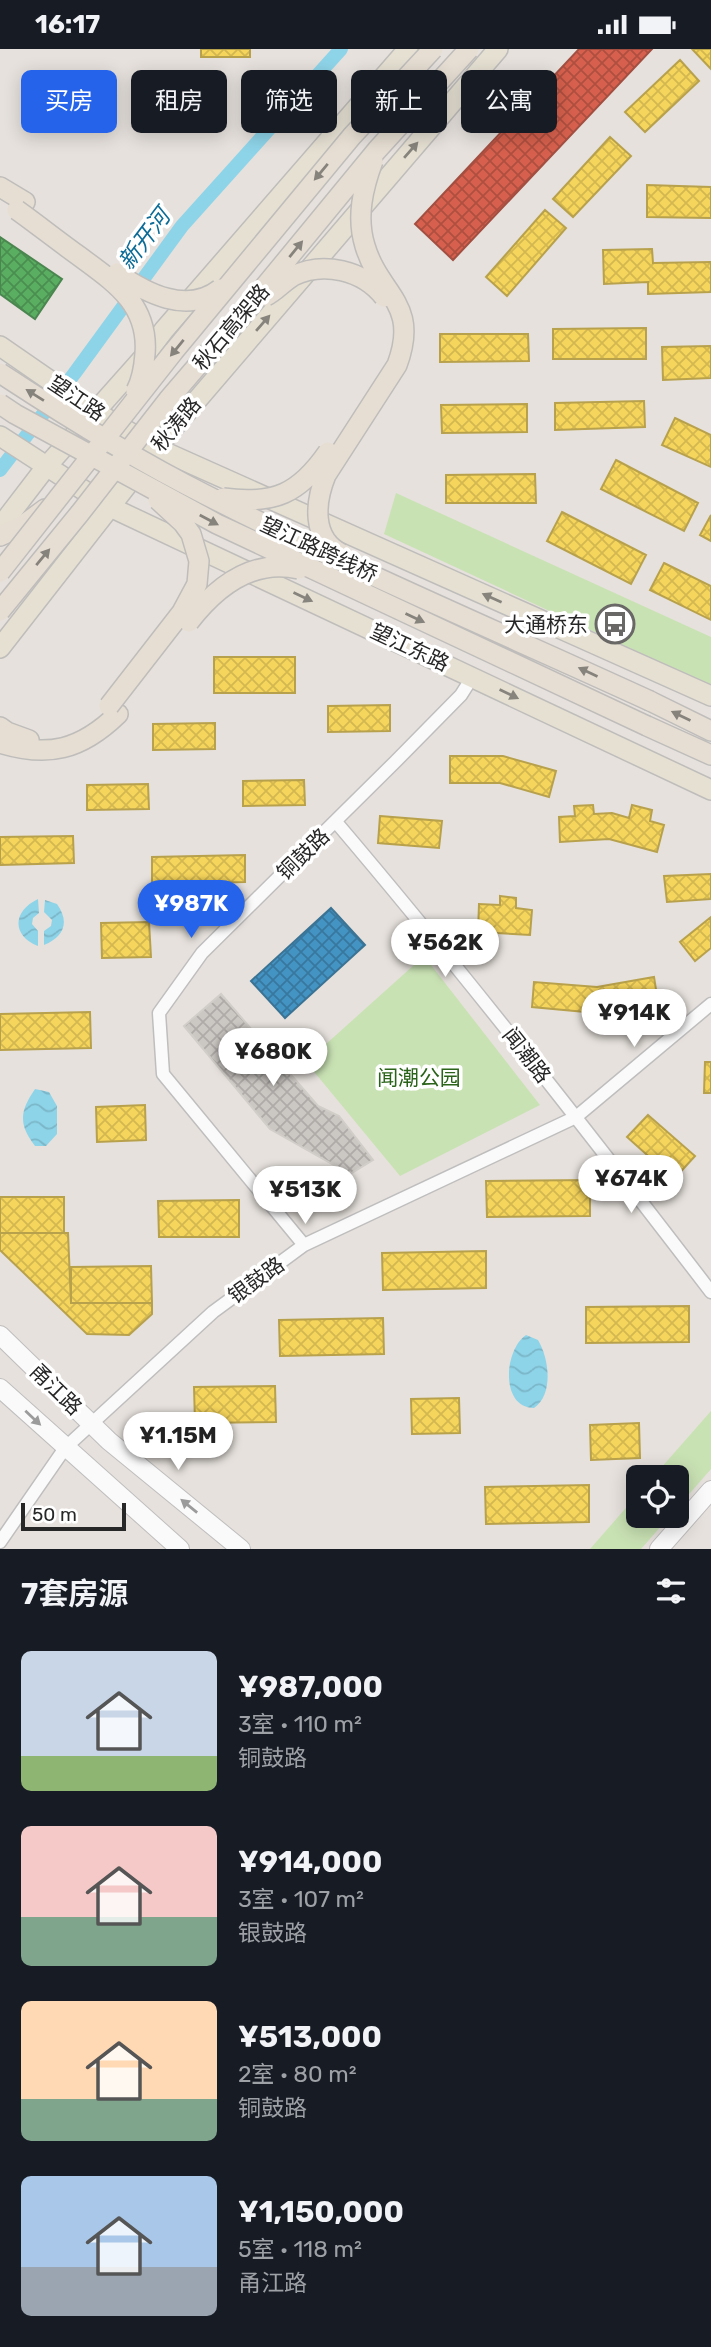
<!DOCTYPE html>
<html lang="zh">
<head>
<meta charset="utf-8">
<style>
	:root { --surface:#171b24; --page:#242831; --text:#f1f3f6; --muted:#9ea1a6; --accent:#2563eb }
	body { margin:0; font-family:Rubik,"Noto Sans SC",sans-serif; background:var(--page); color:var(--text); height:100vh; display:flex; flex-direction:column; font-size:26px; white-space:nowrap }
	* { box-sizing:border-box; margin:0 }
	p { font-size:23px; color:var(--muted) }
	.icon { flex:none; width:38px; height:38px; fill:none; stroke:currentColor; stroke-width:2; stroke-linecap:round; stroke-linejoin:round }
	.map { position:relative; height:1500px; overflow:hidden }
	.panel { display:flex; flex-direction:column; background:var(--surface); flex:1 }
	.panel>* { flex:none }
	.banner { position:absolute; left:21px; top:21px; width:670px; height:63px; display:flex; gap:14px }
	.fabs { position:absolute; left:626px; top:1416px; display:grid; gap:14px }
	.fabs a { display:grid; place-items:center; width:63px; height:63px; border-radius:10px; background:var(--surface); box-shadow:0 4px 18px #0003; font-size:35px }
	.scale { position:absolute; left:21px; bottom:18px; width:105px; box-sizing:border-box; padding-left:7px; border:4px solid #272727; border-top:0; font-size:19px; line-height:24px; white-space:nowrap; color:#272727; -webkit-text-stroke:5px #fff; paint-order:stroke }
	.price { position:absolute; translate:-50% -60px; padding:0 16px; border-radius:24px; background:#fff; color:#222; font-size:23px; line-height:46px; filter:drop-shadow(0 2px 4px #0008) }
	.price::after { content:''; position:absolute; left:50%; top:42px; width:21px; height:16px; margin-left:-10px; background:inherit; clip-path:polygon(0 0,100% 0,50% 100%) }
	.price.active { background:var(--accent); color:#fff }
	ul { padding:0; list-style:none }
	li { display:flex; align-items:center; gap:21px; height:175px; padding:0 21px }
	li span { display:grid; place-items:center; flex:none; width:196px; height:140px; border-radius:10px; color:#555 }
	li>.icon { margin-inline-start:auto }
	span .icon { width:84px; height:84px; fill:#fffc; stroke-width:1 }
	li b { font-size:30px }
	h2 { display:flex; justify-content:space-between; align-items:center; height:84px; padding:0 21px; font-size:30px }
	.tag { padding:0 24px; border-radius:10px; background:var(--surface); box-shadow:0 4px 18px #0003; font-size:24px; line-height:63px }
	.tag.active { background:var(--accent); color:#fff }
	.status { display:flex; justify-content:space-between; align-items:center; height:49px; padding:0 35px; background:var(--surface); direction:ltr }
	.status svg { height:19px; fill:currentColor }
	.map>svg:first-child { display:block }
	.park { fill:#c9e2b4 }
	.water { fill:url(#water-waves) }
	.homes { fill:url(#homes-cross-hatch); stroke:#b8a14c; stroke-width:2 }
	.shops { fill:url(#shops-cross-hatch); stroke:#a24f42; stroke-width:2 }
	.schools { fill:url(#schools-cross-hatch); stroke:#3b7394; stroke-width:2 }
	.public { fill:url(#public-cross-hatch); stroke:#4b8650; stroke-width:2 }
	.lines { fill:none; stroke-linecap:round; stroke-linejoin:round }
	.canal { stroke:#8ed4e9; stroke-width:14 }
	.building { fill:url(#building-cross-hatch); stroke:#d1cdc8; stroke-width:2 }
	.minor-casing { stroke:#bfbebe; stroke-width:15 }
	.secondary-casing { stroke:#bfbebe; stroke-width:20 }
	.primary-casing { stroke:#bfbdbb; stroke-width:22 }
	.trunk-casing { stroke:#bfbdbb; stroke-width:22 }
	.minor { stroke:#fbfafa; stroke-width:12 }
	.secondary { stroke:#fbfafa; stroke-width:18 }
	.primary { stroke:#e5e0d2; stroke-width:19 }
	.trunk { stroke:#e6ded2; stroke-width:19 }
	.trunk-bridge-casing { stroke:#bfbdbb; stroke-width:22; stroke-linecap:butt }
	.trunk-bridge { stroke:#e6ded2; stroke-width:19 }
	.oneway { fill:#86847c }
	.oneway2 { fill:#86827c }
	.oneway3 { fill:#9c9b9b }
	.labels { text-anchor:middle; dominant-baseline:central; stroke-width:7; stroke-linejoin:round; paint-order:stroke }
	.street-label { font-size:21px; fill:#272727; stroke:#fff }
	.poi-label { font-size:21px; fill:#272727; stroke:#fff; text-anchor:end }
	.park-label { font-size:21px; fill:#2a6319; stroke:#fff }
	.water-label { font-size:23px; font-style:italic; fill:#0c6b96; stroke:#fff }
</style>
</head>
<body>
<div class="status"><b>16:17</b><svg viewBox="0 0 49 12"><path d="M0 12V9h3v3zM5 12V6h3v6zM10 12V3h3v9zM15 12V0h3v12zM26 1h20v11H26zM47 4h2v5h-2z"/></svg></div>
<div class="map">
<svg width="711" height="1500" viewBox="0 0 711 1500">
	<defs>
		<pattern id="water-waves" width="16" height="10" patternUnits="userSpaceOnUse" patternTransform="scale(1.75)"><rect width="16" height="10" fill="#8ed4e9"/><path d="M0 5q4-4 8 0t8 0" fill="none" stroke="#7ab6c8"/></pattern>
		<pattern id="homes-cross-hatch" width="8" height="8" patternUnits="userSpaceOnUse" patternTransform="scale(1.75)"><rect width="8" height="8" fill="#f6d55c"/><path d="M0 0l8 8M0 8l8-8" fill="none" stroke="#d3b750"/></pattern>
		<pattern id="shops-cross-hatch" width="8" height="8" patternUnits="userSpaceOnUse" patternTransform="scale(1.75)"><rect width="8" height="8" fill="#d6604d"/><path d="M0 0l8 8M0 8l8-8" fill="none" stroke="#ae4f40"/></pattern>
		<pattern id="schools-cross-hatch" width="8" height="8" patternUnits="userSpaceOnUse" patternTransform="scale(1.75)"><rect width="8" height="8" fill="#4393c3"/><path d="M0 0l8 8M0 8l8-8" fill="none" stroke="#38789e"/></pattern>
		<pattern id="public-cross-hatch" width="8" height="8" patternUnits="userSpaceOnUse" patternTransform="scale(1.75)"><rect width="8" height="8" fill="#5aae61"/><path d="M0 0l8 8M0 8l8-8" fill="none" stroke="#4a8e50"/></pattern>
		<pattern id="building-cross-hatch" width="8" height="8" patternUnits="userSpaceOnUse" patternTransform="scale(1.75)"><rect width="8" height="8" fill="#cbc7c3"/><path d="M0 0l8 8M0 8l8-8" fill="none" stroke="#aeaba8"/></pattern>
	</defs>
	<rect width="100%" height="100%" fill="#e6e1dc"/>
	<!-- park -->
	<path class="park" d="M396,444L711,588V637L384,485Z
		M424,907L540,1056L400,1127L306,1013Z
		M711,1362V1420L677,1459V1428H653Z
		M639,1444V1466L670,1467L641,1500H590Z"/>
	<!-- water -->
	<path class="water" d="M38,850L39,864L33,869L32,875L38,882V897C11,886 13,862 38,850Z
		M45,851L57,855C70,873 64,888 44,896V882L51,877L52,871L44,863Z
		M35,1040L49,1043L57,1057V1085L46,1097H35C18,1075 20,1062 35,1040Z
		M526,1286L538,1291C549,1309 554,1345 534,1359C500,1359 504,1301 526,1286Z"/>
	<!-- homes -->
	<path class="homes" d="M201,0H250V8H201Z
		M692,0H711V20Z
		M680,11L699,32L645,83L625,63Z
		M610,88L631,107L573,168L553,150Z
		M647,136L711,138V169L647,168Z
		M545,161L566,179L507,247L486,228Z
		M652,200L653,214L711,213V243L648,245V233L604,235L603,201Z
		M646,279V310H553V280Z
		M440,285H528L529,312L440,313Z
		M711,297V329L663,331L662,298Z
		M644,352L645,378L555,381V354Z
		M527,355V383L442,384L441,356Z
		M675,369L711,386V418L662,396Z
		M616,411L698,454L684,482L601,440Z
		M535,425L536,454H446V426Z
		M562,463L646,506L631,535L547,492Z
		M711,466V492L700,486Z
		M664,514L711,537V571L650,541Z
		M214,608H295V644H214Z
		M390,656V682L328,683V657Z
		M215,674V700L153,701V675Z
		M450,707H503L556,722L549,748L500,734H450Z
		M304,731L305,756L243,757V732Z
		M148,735L149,760L87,761V736Z
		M593,756L594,765L612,764L629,769L632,756L652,761L650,772L664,776L657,803L609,790L560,793L559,768L575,767L574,757Z
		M380,767L442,772L439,799L378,794Z
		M73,787L74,814L0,816V788Z
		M245,806V833L152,835V808Z
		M711,825V850L667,853L664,827Z
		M500,847L516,849V859L532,861L530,886L478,883L479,855L500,856Z
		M711,868V899L695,912L680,893Z
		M149,873L151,908L102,909L101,874Z
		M654,928L658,953L596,964L532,958L534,933L597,938Z
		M90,963L91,999L0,1001V965Z
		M705,1013H711V1044H704Z
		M145,1056L146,1091L97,1093L96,1058Z
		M648,1066L695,1107L674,1130L627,1088Z
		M590,1131V1167L487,1168L486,1132Z
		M0,1148H64V1184H0Z
		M239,1151V1188H159L158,1152Z
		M0,1184H68L71,1254H152V1265L129,1286L87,1285L0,1201Z
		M486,1202V1239L383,1241L382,1204Z
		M151,1217L152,1254H71V1218Z
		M689,1257V1293L586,1294V1258Z
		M383,1269L384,1305L280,1307L279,1271Z
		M275,1337L276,1373L195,1374L194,1338Z
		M459,1349L460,1384L412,1385L411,1350Z
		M639,1374L640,1409L591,1411L590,1376Z
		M589,1436V1473L486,1475L485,1438Z"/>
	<!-- shops -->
	<path class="shops" d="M579,0H652L453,211L415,175Z"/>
	<!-- schools -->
	<path class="schools" d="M331,859L365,896L285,969L251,932Z"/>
	<!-- public -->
	<path class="public" d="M0,188L62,230L35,270L0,245Z"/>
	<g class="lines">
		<!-- canal -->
		<path class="canal" d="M0,421L74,325L182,177L341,0"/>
	</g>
	<!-- building -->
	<path class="building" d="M221,945L318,1057L339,1067L373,1111L350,1125L270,1080L184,977Z"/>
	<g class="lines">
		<defs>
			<path id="minor" d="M336,773C466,926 589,1084 711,1243
				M304,1196L163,1025L159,964L202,904L395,713L461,646L473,627
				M0,1493L65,1399L213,1263L304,1196L576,1068L711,955"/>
			<path id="secondary" d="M0,1286L109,1392L241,1500
				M0,1339L180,1500
				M659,1500L711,1441"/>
			<path id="primary" d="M0,297L94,362L156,399L711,647
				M0,387L108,457L711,741
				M0,478L46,418L143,309L164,281L408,0
				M0,599L156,399L498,0"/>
			<path id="trunk" d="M0,138L25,153
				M0,487L22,477L45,460
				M650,652L711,682
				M647,677L711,706
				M0,678L7,683L29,691
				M0,694C48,709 81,701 118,665"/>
		</defs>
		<!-- minor casing -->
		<use href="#minor" class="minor-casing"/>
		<!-- secondary casing -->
		<use href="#secondary" class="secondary-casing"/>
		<!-- primary casing -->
		<use href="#primary" class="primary-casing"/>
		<!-- trunk casing -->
		<use href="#trunk" class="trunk-casing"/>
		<!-- minor -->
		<use href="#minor" class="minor"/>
		<!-- secondary -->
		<use href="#secondary" class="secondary"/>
		<!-- primary -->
		<use href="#primary" class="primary"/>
		<!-- trunk -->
		<use href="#trunk" class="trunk"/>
		<defs>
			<path id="trunk-bridge" d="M17,161C38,176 58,192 79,207C114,233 149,255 145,305C144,318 142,331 136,342
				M117,224C146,244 187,266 220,240
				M266,247C276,242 283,233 293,227C323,212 363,221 384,248
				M0,324C67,368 134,410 206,446C351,520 502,584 650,652
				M0,355L15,365L217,475L647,677
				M223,449C274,456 299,445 328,403
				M342,505C311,490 315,453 326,426L397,316C420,254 380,247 365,197C356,168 363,139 373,112
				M0,523L174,302L352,87L433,0
				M0,562L80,464L168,351L252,253L377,101L469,0
				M189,573C216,538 252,509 299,520
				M109,657L182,563L197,535L199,512L191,485L183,474L158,451"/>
		</defs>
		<!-- trunk-bridge casing -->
		<use href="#trunk-bridge" class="trunk-bridge-casing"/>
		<!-- trunk-bridge -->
		<use href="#trunk-bridge" class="trunk-bridge"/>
	</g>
	<!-- one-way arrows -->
	<defs><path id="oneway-solid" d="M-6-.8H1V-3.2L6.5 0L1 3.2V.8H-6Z" transform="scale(1.75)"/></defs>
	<g class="oneway">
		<use href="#oneway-solid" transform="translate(411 101) rotate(-49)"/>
		<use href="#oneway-solid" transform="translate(263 274) rotate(-49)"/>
		<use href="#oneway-solid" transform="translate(303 548) rotate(25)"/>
		<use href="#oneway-solid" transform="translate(492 549) rotate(-156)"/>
		<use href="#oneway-solid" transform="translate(509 645) rotate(26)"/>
	</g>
	<g class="oneway2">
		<use href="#oneway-solid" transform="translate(321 123) rotate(130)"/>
		<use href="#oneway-solid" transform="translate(296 200) rotate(-51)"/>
		<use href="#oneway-solid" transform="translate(177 299) rotate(129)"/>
		<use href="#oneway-solid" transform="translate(35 346) rotate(-148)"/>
		<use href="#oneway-solid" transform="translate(209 471) rotate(28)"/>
		<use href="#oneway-solid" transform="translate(43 508) rotate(-50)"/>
		<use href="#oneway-solid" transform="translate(415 569) rotate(25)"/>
		<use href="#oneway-solid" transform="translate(588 623) rotate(-155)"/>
		<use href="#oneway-solid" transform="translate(681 667) rotate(-154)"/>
	</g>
	<g class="oneway3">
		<use href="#oneway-solid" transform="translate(33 1369) rotate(43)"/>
		<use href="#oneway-solid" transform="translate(189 1457) rotate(-141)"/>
	</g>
	<!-- icons -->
	<defs>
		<symbol id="bus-ring" viewBox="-11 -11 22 22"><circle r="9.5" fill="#fff" stroke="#6a6866" stroke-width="1.5"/><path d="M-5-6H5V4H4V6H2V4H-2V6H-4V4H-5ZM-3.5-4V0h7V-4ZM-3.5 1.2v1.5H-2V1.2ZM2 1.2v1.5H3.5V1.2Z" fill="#6a6866"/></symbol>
	</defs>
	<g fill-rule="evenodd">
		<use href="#bus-ring" x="593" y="553" width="44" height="44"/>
	</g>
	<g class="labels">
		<!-- street labels -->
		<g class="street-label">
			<text transform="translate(231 278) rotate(-50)">秋石高架路</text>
			<text transform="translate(77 349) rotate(34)">望江路</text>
			<text transform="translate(176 375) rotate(-50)">秋涛路</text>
			<text transform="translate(319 500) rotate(25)">望江路跨线桥</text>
			<text transform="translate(410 598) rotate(25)">望江东路</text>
			<text transform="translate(303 805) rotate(-44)">铜鼓路</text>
			<text transform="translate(527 1006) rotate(52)">闻潮路</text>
			<text transform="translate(256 1231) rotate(-36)">银鼓路</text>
			<text transform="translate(56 1340) rotate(44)">甬江路</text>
		</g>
		<!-- poi labels -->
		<g class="poi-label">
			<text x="588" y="575">大通桥东</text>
		</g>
		<!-- park labels -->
		<g class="park-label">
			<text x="419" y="1028">闻潮公园</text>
		</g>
		<!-- water labels -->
		<g class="water-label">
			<text transform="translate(144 190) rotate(-53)">新开河</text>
		</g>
	</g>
</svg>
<div class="fabs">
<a><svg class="icon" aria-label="locate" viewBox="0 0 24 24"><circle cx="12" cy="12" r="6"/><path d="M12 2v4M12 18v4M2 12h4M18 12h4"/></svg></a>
</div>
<div class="scale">50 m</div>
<b class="price active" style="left:191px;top:891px">¥987K</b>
<b class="price" style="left:445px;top:930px">¥562K</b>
<b class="price" style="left:634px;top:1000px">¥914K</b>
<b class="price" style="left:273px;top:1039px">¥680K</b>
<b class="price" style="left:631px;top:1166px">¥674K</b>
<b class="price" style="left:305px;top:1177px">¥513K</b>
<b class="price" style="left:178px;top:1423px">¥1.15M</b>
<div class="banner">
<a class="tag active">买房</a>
<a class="tag">租房</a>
<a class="tag">筛选</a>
<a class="tag">新上</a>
<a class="tag">公寓</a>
</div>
</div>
<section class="panel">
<h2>7套房源<svg class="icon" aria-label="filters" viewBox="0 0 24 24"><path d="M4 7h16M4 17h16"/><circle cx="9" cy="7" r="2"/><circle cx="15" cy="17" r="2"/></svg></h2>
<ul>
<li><span style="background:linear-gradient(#c9d6e8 75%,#8fb573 0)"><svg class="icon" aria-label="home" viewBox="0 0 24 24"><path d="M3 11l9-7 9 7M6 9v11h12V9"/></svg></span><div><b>¥987,000</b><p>3室 · 110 m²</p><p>铜鼓路</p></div></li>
<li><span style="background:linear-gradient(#f6c9c9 65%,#7fa58c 0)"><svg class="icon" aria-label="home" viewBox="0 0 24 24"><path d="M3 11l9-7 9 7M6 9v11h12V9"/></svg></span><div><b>¥914,000</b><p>3室 · 107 m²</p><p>银鼓路</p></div></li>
<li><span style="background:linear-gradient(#ffd9b3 70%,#7fa58c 0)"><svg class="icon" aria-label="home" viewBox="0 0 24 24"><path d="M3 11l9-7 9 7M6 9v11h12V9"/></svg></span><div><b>¥513,000</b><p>2室 · 80 m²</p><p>铜鼓路</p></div></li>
<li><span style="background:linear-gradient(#a9c7e8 65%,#9aa5b1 0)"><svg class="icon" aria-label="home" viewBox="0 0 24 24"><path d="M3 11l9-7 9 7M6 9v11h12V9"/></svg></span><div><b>¥1,150,000</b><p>5室 · 118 m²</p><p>甬江路</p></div></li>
</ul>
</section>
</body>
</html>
